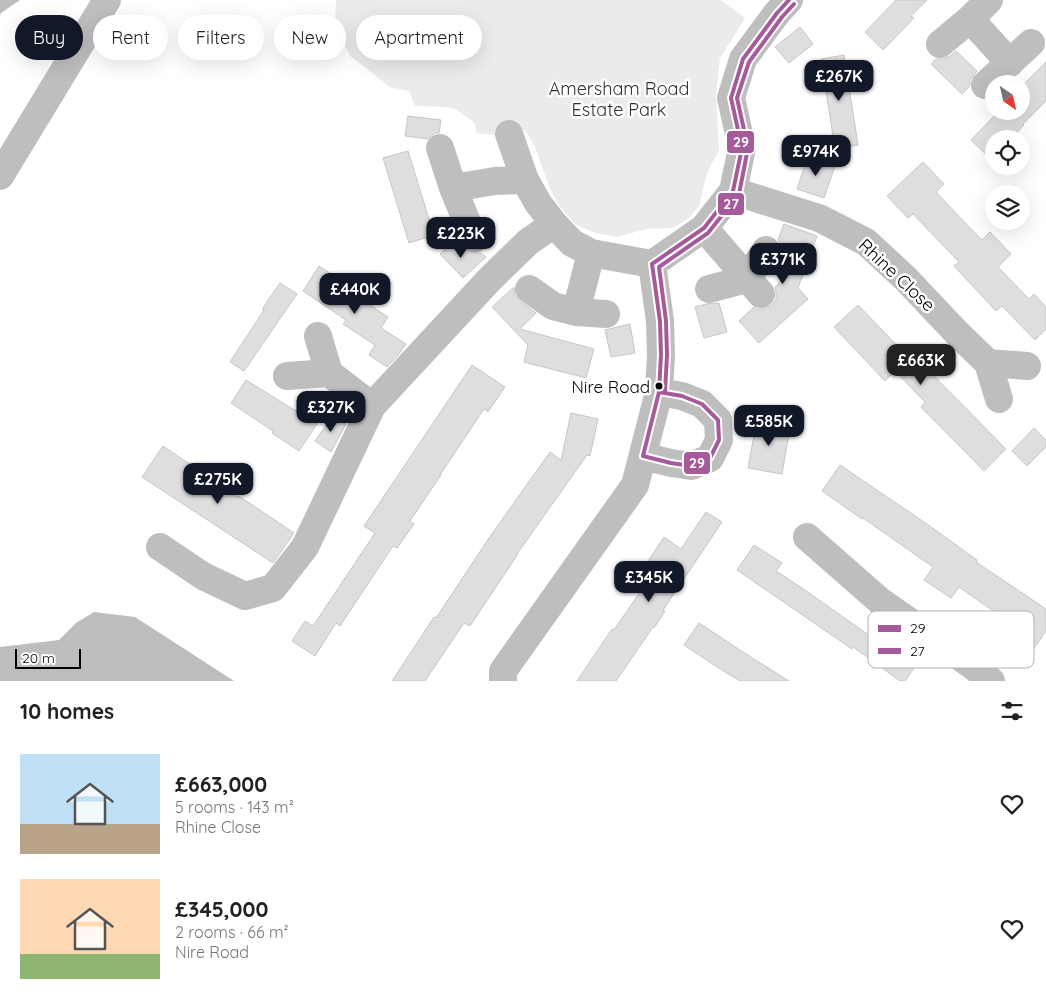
<!DOCTYPE html>
<html lang="en">
<head>
<meta charset="utf-8">
<style>
	:root { --surface:#fff; --page:#f2f2f2; --text:#202124; --muted:#757577; --accent:#111827 }
	body { margin:0; font-family:Quicksand,sans-serif; background:var(--page); color:var(--text); height:100vh; display:flex; flex-direction:column; font-size:19px; white-space:nowrap }
	* { box-sizing:border-box; margin:0 }
	p { font-size:16px; color:var(--muted) }
	.icon { flex:none; width:28px; height:28px; fill:none; stroke:currentColor; stroke-width:2; stroke-linecap:round; stroke-linejoin:round }
	.map { position:relative; height:681px; overflow:hidden }
	.drawer { display:flex; flex-direction:column; background:var(--surface); flex:1 }
	.drawer>* { flex:none }
	.guide { position:absolute; left:15px; top:15px; width:500px; height:45px; display:flex; gap:10px }
	.needle { width:32px; rotate:146deg }
	.tools { position:absolute; left:985px; top:75px; display:grid; gap:10px }
	.tools a { display:grid; place-items:center; width:45px; height:45px; border-radius:50%; background:var(--surface); box-shadow:0 5px 20px #0002; font-size:25px }
	.scale { position:absolute; left:15px; bottom:12px; width:66px; box-sizing:border-box; padding-left:5px; border:2px solid #000; border-top:0; font-size:14px; line-height:18px; white-space:nowrap; color:#000; -webkit-text-stroke:4px #fff; paint-order:stroke }
	.price { position:absolute; translate:-50% -42px; padding:0 11px; border-radius:10px; background:var(--accent); color:#fff; font-size:16px; line-height:32px; filter:drop-shadow(0 1px 2px #0008) }
	.price::after { content:''; position:absolute; left:50%; top:30px; width:15px; height:11px; margin-left:-8px; background:inherit; clip-path:polygon(0 0,100% 0,50% 100%) }
	.price.current { background:#222; color:#fff }
	ul { padding:0; list-style:none }
	li { display:flex; align-items:center; gap:15px; height:125px; padding:0 20px }
	li span { display:grid; place-items:center; flex:none; width:140px; height:100px; border-radius:0px; color:#555 }
	li>.icon { margin-inline-start:auto }
	span .icon { width:60px; height:60px; fill:#fffc; stroke-width:1 }
	li b { font-size:21px }
	h2 { display:flex; justify-content:space-between; align-items:center; height:60px; padding:0 20px; font-size:21px }
	.chip { padding:0 18px; border-radius:22px; background:var(--surface); box-shadow:0 5px 20px #0002; font-size:18px; line-height:45px }
	.chip.current { background:var(--accent); color:#fff }
	.map>svg:first-child { display:block }
	.green { fill:#ebebeb }
	.water { fill:#bdbdbd }
	.building { fill:#dedede; stroke:#c6c6c6 }
	.lines { fill:none; stroke-linecap:round; stroke-linejoin:round }
	.minor { stroke:#bebebe; stroke-width:28 }
	.bus-1-casing { stroke:#fff; stroke-width:8 }
	.bus-2-casing { stroke:#fff; stroke-width:8 }
	.bus-1 { stroke:#a55b9b; stroke-width:4 }
	.bus-2 { stroke:#a55b9b; stroke-width:4 }
	.bus-dot { fill:#000; stroke:#fff; stroke-width:2 }
	.labels { text-anchor:middle; dominant-baseline:central; stroke-width:5; stroke-linejoin:round; paint-order:stroke }
	.bus-label { font-size:17px; fill:#000; stroke:#fff; text-anchor:end }
	.park-label { font-size:18px; fill:#313131; stroke:#fff }
	.street-label { font-size:18px; fill:#000; stroke:#fff }
	.key { fill:#fff; stroke:#b2b2b2; stroke-width:1 }
	.key-label { font-size:14px; fill:#000 }
	.line-badge { stroke:#fff; stroke-width:2 }
	.badge-label { font-size:14px; text-anchor:middle; font-weight:bold; fill:#fff }
</style>
</head>
<body>
<div class="map">
<svg width="1046" height="681" viewBox="0 0 1046 681">
	<rect width="100%" height="100%" fill="#fff"/>
	<!-- green -->
	<path class="green" d="M336,0H721L745,18L720,58L716,95L719,150L707,173L699,206L689,218L673,228L647,229L616,237L595,233L575,224L560,207L550,189L535,147L526,131L515,128L506,136L476,133L475,123L455,109L445,107L415,106L409,91L390,87L350,56L335,23Z"/>
	<!-- water -->
	<path class="water" d="M0,0H20L1,13L0,16Z
		M94,612L135,617L234,681H0V647L59,640L76,623Z"/>
	<!-- building -->
	<path class="building" d="M896,0H927L911,16L914,18L883,50L865,32Z
		M800,27L813,44L789,63L775,47Z
		M956,51L977,71L970,80V86L962,94L931,64L936,59H943L950,56Z
		M844,55L858,145L835,149L821,59Z
		M1046,62V101L1023,124L1024,125L1011,139H994V162L971,140L999,111H1021V87Z
		M408,116L441,120L439,133H435L428,139L405,136Z
		M408,151L434,235L409,243L383,158Z
		M808,156L835,166L824,198L797,189Z
		M923,162L944,184L936,192L970,228L982,240L990,232L1011,254L998,267L1029,299L1034,294L1046,307V329L1035,340L1002,306L996,311L954,266L959,262L913,214L908,218L887,196Z
		M784,224L817,236L798,288L808,299L759,343L739,321L754,307L756,309H763L772,305L776,299V292L775,287L799,264L780,257L782,250L780,243L778,240Z
		M457,238L460,245L465,252L472,254L481,253L486,257L463,278L440,254Z
		M319,266L345,283L343,287L388,317L381,328L406,344L399,354L387,367L369,355L375,345L343,324L346,320L303,291Z
		M280,283L297,294L244,371L230,362L264,310L262,309Z
		M514,287L515,295L520,301L536,313L520,329L594,349L586,378L524,362L528,345L492,307Z
		M719,303L727,332L704,338L695,307L706,304Z
		M858,305L916,365L926,356L938,369L933,375L1006,449L984,471L921,407L925,402L895,371L885,381L834,327Z
		M630,324L635,353L611,357L605,330Z
		M472,365L505,387L488,412L484,409L440,475H441L410,521L414,524L397,548L393,546L340,626L336,623L315,656L292,641L305,621L313,626L375,533L364,526Z
		M246,380L317,424L299,451L272,433L273,431L231,403Z
		M571,413L598,419L590,456L587,455L517,554H518L470,626L464,623L425,681H392L434,617L436,618L489,538L550,452L561,460Z
		M333,415L346,424L331,452L315,441Z
		M757,419L779,423V425L790,427L782,474L748,468Z
		M1034,428L1046,440V447L1027,466L1012,451Z
		M163,446L238,497L239,496L294,533L273,563L142,477Z
		M840,465L927,524L977,560L976,562L1046,609V631L1030,654L1003,636L1012,624L959,587L951,598L924,580L933,567L863,518L862,519L822,491Z
		M706,512L722,522L663,610L665,611L654,628L653,627L616,681H577L612,629L614,630L657,567L648,561L664,537L681,549Z
		M754,545L782,563L776,571L802,588L894,653L902,642L922,657L905,681H900L853,647L852,649L737,570Z
		M699,623L746,654L789,681H740L717,667L684,645Z"/>
	<g class="lines">
		<!-- minor -->
		<path class="minor" d="M970,19L1010,63
			M940,44L970,19L989,0
			M985,85L1031,43
			M509,134L525,180L538,203L554,224L572,243L591,253L652,264L704,228L733,191L742,148L731,98L743,59L777,13L789,0
			M440,148L453,188
			M0,176L107,0
			M733,191L819,218L866,242L906,279L956,332L988,363L999,399
			M704,228L761,294
			M474,239L453,188L495,181L525,180
			M529,289L553,306L576,312L606,314
			M709,289L747,279L766,250
			M576,312L591,253
			M318,336L329,373L372,406
			M988,363L1027,366
			M287,376L329,373
			M643,456L671,463L691,466L710,458L719,440L718,420L702,404L682,396L659,392
			M807,537L880,601L973,666L991,681
			M160,547L203,576L245,596L273,588L305,547L372,406L489,280L528,242L554,224
			M503,681V671L635,485L659,392L661,355L660,321L652,264"/>
		<defs>
			<path id="bus-1" d="M652,264L660,321L661,355L659,392
				M652,264L704,228L733,191L742,148L731,98L743,59L777,13L789,0
				M659,392L682,396L702,404L718,420L719,440L710,458L691,466L671,463L643,456Z"/>
			<path id="bus-2" d="M665,392L667,355L666,321L659,267L708,233L739,194L748,148L737,98L749,62L782,17L794,4"/>
		</defs>
		<!-- bus-1 casing -->
		<use href="#bus-1" class="bus-1-casing"/>
		<!-- bus-2 casing -->
		<use href="#bus-2" class="bus-2-casing"/>
		<!-- bus-1 -->
		<use href="#bus-1" class="bus-1"/>
		<!-- bus-2 -->
		<use href="#bus-2" class="bus-2"/>
	</g>
	<!-- markers -->
	<circle class="bus-dot" cx="659" cy="386" r="4.5"/>
	<g class="labels">
		<!-- bus labels -->
		<g class="bus-label">
			<text x="650" y="386">Nire Road</text>
		</g>
		<!-- park labels -->
		<g class="park-label">
			<text x="619" y="88">Amersham Road<tspan x="619" dy="21">Estate Park</tspan></text>
		</g>
		<!-- street labels -->
		<g class="street-label">
			<text transform="translate(897 275) rotate(43)">Rhine Close</text>
		</g>
	</g>
	<!-- legend -->
	<rect x="868" y="611" width="166" height="57" rx="8" class="key"/>
	<rect x="878" y="625" width="23" height="7" fill="#a55b9b"/>
	<rect x="878" y="648" width="23" height="6" fill="#a55b9b"/>
	<g class="key-label">
		<text x="910" y="633">29</text>
		<text x="910" y="656">27</text>
	</g>
	<g class="line-badge">
		<rect x="726" y="130" width="29" height="24" rx="5" fill="#a55b9b"/>
		<rect x="717" y="192" width="28" height="24" rx="5" fill="#a55b9b"/>
		<rect x="683" y="451" width="28" height="24" rx="5" fill="#a55b9b"/>
	</g>
	<g class="badge-label">
		<text x="741" y="147">29</text>
		<text x="731" y="209">27</text>
		<text x="697" y="468">29</text>
	</g>
</svg>
<div class="tools">
<a><svg class="needle" viewBox="-14 -14 28 28"><path d="M0-13l5 13h-10z" fill="#e53935"/><path d="M0 13l5-13h-10z" fill="#757577"/></svg></a>
<a><svg class="icon" aria-label="locate" viewBox="0 0 24 24"><circle cx="12" cy="12" r="6"/><path d="M12 2v4M12 18v4M2 12h4M18 12h4"/></svg></a>
<a><svg class="icon" aria-label="layers" viewBox="0 0 24 24"><path d="M12 4l9 5-9 5-9-5zM3 14l9 5 9-5"/></svg></a>
</div>
<div class="scale">20 m</div>
<b class="price" style="left:839px;top:102px">£267K</b>
<b class="price" style="left:816px;top:177px">£974K</b>
<b class="price" style="left:461px;top:259px">£223K</b>
<b class="price" style="left:783px;top:285px">£371K</b>
<b class="price" style="left:355px;top:315px">£440K</b>
<b class="price current" style="left:921px;top:386px">£663K</b>
<b class="price" style="left:331px;top:433px">£327K</b>
<b class="price" style="left:769px;top:447px">£585K</b>
<b class="price" style="left:218px;top:505px">£275K</b>
<b class="price" style="left:649px;top:603px">£345K</b>
<div class="guide">
<a class="chip current">Buy</a>
<a class="chip">Rent</a>
<a class="chip">Filters</a>
<a class="chip">New</a>
<a class="chip">Apartment</a>
</div>
</div>
<section class="drawer">
<h2>10 homes<svg class="icon" aria-label="filters" viewBox="0 0 24 24"><path d="M4 7h16M4 17h16"/><circle cx="9" cy="7" r="2"/><circle cx="15" cy="17" r="2"/></svg></h2>
<ul>
<li><span style="background:linear-gradient(#bfe0f5 70%,#b9a48a 0)"><svg class="icon" aria-label="home" viewBox="0 0 24 24"><path d="M3 11l9-7 9 7M6 9v11h12V9"/></svg></span><div><b>£663,000</b><p>5 rooms · 143 m²</p><p>Rhine Close</p></div><svg class="icon" aria-label="heart" viewBox="0 0 24 24"><path d="M12 20l-8-8c-3-5 5-10 8-4 3-6 11-1 8 4z"/></svg></li>
<li><span style="background:linear-gradient(#ffd9b3 75%,#8fb573 0)"><svg class="icon" aria-label="home" viewBox="0 0 24 24"><path d="M3 11l9-7 9 7M6 9v11h12V9"/></svg></span><div><b>£345,000</b><p>2 rooms · 66 m²</p><p>Nire Road</p></div><svg class="icon" aria-label="heart" viewBox="0 0 24 24"><path d="M12 20l-8-8c-3-5 5-10 8-4 3-6 11-1 8 4z"/></svg></li>
</ul>
</section>
</body>
</html>
